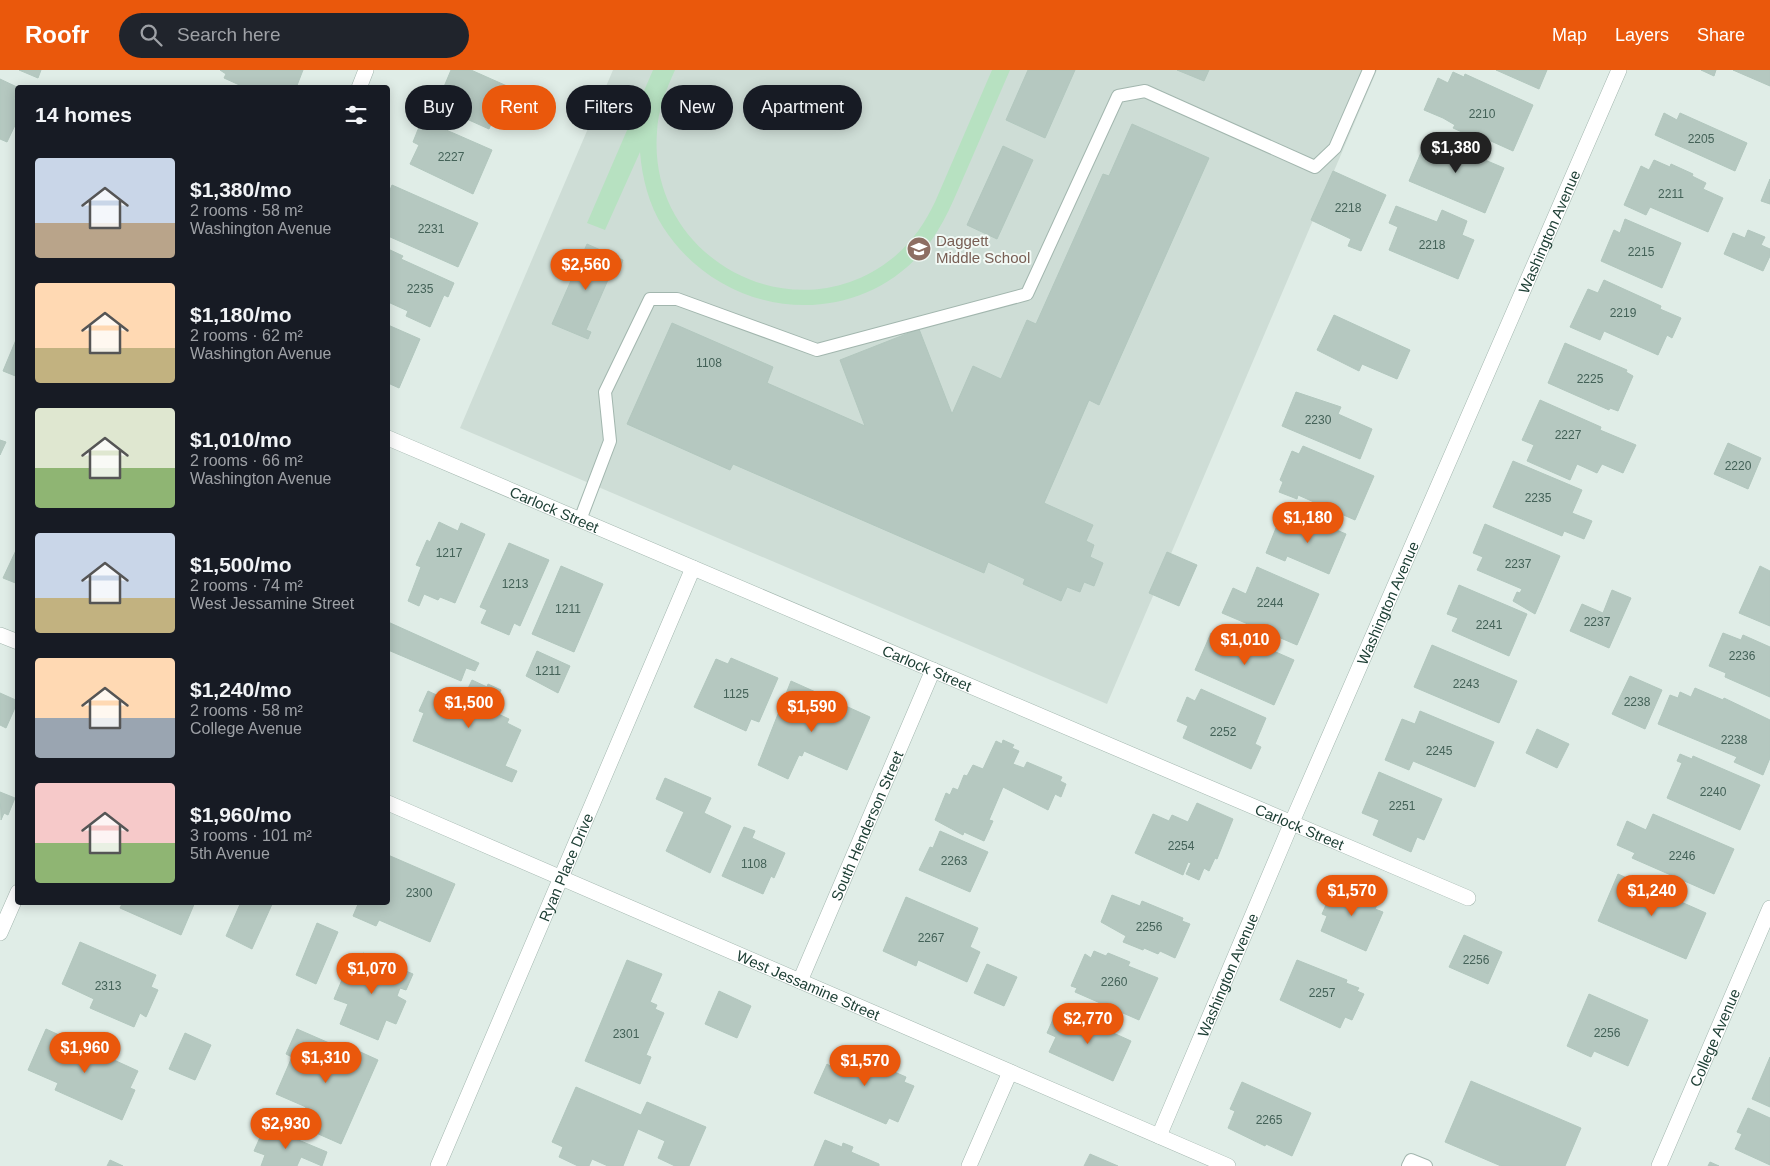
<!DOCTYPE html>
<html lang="en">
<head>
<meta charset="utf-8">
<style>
	:root { --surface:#171b24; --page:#20242c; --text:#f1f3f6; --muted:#9ea1a6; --accent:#ea580c }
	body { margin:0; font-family:Arial,sans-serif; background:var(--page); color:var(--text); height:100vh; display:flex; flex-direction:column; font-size:19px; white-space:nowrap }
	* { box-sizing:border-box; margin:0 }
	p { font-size:16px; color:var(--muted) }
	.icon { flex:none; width:28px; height:28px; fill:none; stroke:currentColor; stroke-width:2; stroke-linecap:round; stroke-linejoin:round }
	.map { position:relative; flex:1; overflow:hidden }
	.details { position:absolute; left:15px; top:15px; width:375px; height:820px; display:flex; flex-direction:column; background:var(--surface); border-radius:5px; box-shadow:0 2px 12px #0003 }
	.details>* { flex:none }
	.top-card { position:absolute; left:405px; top:15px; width:475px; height:45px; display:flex; gap:10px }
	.price { position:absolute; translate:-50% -42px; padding:0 11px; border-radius:18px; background:var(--accent); color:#fff; font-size:16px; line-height:32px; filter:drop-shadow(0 1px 2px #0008) }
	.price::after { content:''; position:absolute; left:50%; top:30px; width:15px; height:11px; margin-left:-8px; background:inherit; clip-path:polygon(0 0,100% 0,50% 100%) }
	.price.on { background:#222; color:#fff }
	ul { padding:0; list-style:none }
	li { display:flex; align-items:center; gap:15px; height:125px; padding:0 20px }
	li span { display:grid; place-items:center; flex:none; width:140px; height:100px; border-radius:5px; color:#555 }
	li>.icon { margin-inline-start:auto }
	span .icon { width:60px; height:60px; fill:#fffc; stroke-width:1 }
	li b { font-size:21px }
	h2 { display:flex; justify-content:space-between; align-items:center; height:60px; padding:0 20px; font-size:21px }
	.pill { padding:0 18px; border-radius:22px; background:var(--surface); box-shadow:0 2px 12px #0003; font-size:18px; line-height:45px }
	.pill.on { background:var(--accent); color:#fff }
	header { display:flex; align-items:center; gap:30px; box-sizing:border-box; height:70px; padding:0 25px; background:var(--accent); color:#fff }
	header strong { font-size:24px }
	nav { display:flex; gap:28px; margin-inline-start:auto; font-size:18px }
	.search { width:350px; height:45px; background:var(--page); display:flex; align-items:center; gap:12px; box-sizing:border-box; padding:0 18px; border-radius:28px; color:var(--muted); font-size:19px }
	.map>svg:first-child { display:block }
	.built { fill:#ceddd6 }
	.green { fill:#b7e1c1 }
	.building { fill:#b5c8c0; stroke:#b2c7be }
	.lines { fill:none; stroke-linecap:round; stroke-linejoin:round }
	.service-casing { stroke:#a2b6ae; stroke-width:14 }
	.minor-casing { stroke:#a2b6ae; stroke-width:16 }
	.service { stroke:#fff; stroke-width:12 }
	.minor { stroke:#fff; stroke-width:15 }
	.labels { text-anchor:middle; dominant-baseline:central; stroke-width:4; stroke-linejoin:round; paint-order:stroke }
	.number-label { font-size:12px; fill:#446258 }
	.street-label { font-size:15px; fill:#1f4036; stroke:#f1f9f5 }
	.education-label { font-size:15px; fill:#785e54; stroke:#f1f9f5; text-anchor:start }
</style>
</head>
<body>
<header>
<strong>Roofr</strong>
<div class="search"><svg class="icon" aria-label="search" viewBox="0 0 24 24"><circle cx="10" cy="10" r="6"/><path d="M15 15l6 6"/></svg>Search here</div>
<nav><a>Map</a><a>Layers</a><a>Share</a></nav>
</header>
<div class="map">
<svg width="1770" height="1096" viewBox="0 0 1770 1096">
	<rect width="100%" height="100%" fill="#e0ede7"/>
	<!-- built -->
	<path class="built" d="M613,0H1377L1107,634L460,358Z"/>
	<!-- green -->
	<path class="green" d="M653,0H675C666,20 658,40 657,62C647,189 795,268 894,187C912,172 925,153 935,132L992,0H1010C996,32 982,65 968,97C955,126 944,157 923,181C851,264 721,248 663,157C649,135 642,108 640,82L605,160L587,153Z"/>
	<!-- building -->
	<path class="building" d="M19,0H41L38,8Z
		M220,0H303L296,18H246L224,8L226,4Z
		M451,0H471L507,16L489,59L460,46L462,41L438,31Z
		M1028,0H1075L1045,68L1006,50Z
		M1177,0H1209L1204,11Z
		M1496,0H1547L1539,19Z
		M1701,0H1716L1714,6Z
		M1733,0H1770V16Z
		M1453,2L1464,7L1465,4L1533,35L1513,81L1482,67L1480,70L1453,58L1455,55L1443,48L1424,40L1438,8L1448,13Z
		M0,9L19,18L14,29L18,30V49L7,72L0,69Z
		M1664,43L1677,50L1680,43L1747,73L1735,101L1655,65Z
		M428,52L492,80L473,124L410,94L419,75L413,72L419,57L425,59Z
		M1132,54L1209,88L1099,335L1089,330L1044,433L1093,455L1086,471L1094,475L1090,487L1103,493L1094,516L1084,512L1080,522L1067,517L1061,531L1023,514L1025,509L988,492L984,503L733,394L730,400L627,354L672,253L773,297L767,313L865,356L840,290L919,259L952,344L973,296L1001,309L1027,250L1036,254L1103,104L1109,106Z
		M1428,66L1504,98L1485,143L1409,111Z
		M1003,76L1033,90L997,169L967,155Z
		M1654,90L1670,97L1671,94L1693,104L1692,106L1706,113L1703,119L1723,128L1708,162L1650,137L1646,145L1624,135L1641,96L1649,100Z
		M1333,101L1386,125L1361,181L1348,176L1351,169L1311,150Z
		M1770,109V134L1761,131Z
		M392,115L478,153L458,197L388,166V125Z
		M1396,136L1437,152L1442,140L1467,151L1462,165L1474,170L1458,209L1389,180L1398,157L1389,153Z
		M1625,149L1681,173L1662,218L1601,191L1614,160L1620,163Z
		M1748,160L1765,167L1761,175L1770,179V186L1763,201L1724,184L1733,163L1745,168Z
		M587,174L623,190L620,199L614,196L586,260L591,262L588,269L552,254Z
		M388,179L403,186L401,189L454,213L448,227L444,225L430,257L406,246L408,241L388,232Z
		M1604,210L1661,236L1660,239L1681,248L1672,268L1667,265L1658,285L1604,261L1600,270L1570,257L1588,219L1598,223Z
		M1334,245L1410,280L1397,309L1362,294L1359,301L1317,280Z
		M388,255L420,269L399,318L388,313Z
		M18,265V307L3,301Z
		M1565,273L1627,300L1626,302L1633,306L1618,341L1610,338L1609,340L1548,313Z
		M1296,322L1341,337L1338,344L1372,359L1360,389L1282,356Z
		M1540,330L1601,357L1600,360L1636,375L1623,403L1602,394L1597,403L1577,394L1570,410L1527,391L1534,375L1522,370Z
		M0,370L6,372L0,385Z
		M1728,373L1761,388L1748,419L1714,404Z
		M1303,376L1374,406L1355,450L1298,425L1297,429L1279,422L1283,412L1280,410L1292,381L1299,384Z
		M1513,391L1582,420L1572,443L1592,451L1584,469L1564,461L1562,466L1493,437Z
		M1299,444L1346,464L1329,504L1287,486L1285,491L1266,483L1276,458L1284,461L1287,455L1293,458Z
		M439,452L458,461L461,453L485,464L455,533L440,527L438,530L424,524L419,536L408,531L421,497L416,495L427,470L430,472Z
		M1485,454L1560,486L1535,544L1513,531L1517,522L1520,523L1522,519L1477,500L1483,487L1473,483Z
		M509,473L549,490L520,556L514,553L509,565L481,553L487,540L480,537Z
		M18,476V514L3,508Z
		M1167,482L1197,495L1179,536L1149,523Z
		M561,496L603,514L574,582L532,564Z
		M1760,496L1770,501V556L1739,543Z
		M1257,497L1319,524L1297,575L1222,543L1233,518L1246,524Z
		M1459,515L1527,544L1509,586L1452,561L1458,548L1447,544Z
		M1612,520L1631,528L1609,578L1570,561L1582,534L1603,543Z
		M388,552L479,593L475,601L466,598L461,611L388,580Z
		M1221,558L1294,590L1274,635L1195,600L1211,563L1217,566Z
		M1723,563L1741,570L1743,565L1770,577V627L1725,607L1726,603L1709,596Z
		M1432,575L1517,611L1499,653L1414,617Z
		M537,581L570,596L558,623L526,606Z
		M731,588L778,608L759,652L751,649L746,661L694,637L716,589L728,594Z
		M1630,606L1662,620L1645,659L1612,644Z
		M472,610L487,617L488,614L501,620L492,641L509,649L507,653L521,660L505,696L517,701L512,712L413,671L424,643L419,641L428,621L445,629L448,622L463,629Z
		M791,611L820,624L815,635L835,643L839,633L870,647L847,700L804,681L802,686L799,685L788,709L758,695Z
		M1695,618L1723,630L1724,628L1770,650V688L1763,705L1734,692L1737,687L1658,654L1670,625L1678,628L1680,622L1691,627Z
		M1201,619L1266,648L1255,674L1261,677L1251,699L1183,668L1188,656L1177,651L1187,627L1195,631Z
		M0,623L18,631L6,658L0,655Z
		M1420,641L1494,672L1475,717L1413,691L1409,700L1385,690L1402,649L1415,654Z
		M1537,659L1569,674L1557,698L1526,683Z
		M1003,670L1014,675L1012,678L1019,681L1013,694L1024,698L1027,692L1062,707L1060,711L1066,714L1061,727L1055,724L1048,740L1003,717L989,750L993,751L984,771L964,762L963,765L935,750L946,723L950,725L953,718L958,720L964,705L967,706L973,695L983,699L996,671L1002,674Z
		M1680,684L1692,689L1693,686L1760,715L1740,760L1667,728L1682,693L1677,691Z
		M1379,702L1442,729L1424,770L1417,767L1411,782L1373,765L1379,750L1362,743Z
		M665,708L711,728L704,743L731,756L710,803L666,781L684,742L656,729Z
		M0,722L15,728L8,745L4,743L1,750Z
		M1197,733L1233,749L1217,789L1215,788L1209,801L1204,798L1199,810L1186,804L1191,793L1188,792L1183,805L1135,783L1153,744L1169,751L1172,745L1188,752Z
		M1653,744L1734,779L1714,824L1632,788L1635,783L1617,775L1627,751L1646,760Z
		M744,757L755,761L752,768L785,783L774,808L771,806L763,824L722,806Z
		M940,761L988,782L970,822L919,800L930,777L933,778Z
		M388,785L455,814L430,872L379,850L376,856L353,846L359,832H388Z
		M1618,804L1706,843L1686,889L1598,851Z
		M1340,814L1379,831L1375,839L1383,842L1366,881L1321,861L1327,846L1322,844L1329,828L1334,830Z
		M1112,825L1140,836L1142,831L1183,848L1182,851L1190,854L1175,888L1160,881L1158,884L1144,878L1143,880L1123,872L1126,866L1101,852Z
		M906,827L978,858L970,877L980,882L967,912L918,890L916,896L883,881Z
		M123,832H195L181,865L120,838Z
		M241,832H273L252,879L226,866Z
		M317,853L338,862L316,914L296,905Z
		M1464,865L1502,882L1488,914L1449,897Z
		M80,872L156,905L151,917L158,920L146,947L140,943L134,957L90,938L94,929L62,914Z
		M1094,881L1106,886L1108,883L1130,892L1128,896L1158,908L1139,950L1075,922L1077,918L1071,916L1085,884L1091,888Z
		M363,883L413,904L406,920L400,918L397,926L406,931L396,954L386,950L378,970L340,954L348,934L334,929L349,893L357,896Z
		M627,890L662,904L650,932L657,935L655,939L664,943L646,985L651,987L640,1014L585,991Z
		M1297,890L1347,910L1346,913L1359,918L1357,921L1364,924L1352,950L1345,947L1340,958L1280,930Z
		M987,894L1017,907L1004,936L974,923Z
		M719,921L751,936L737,968L705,954Z
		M1589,924L1648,950L1628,996L1594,981L1591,987L1567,976Z
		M1067,942L1131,971L1113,1011L1049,982L1056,967L1047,963L1054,947L1063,951Z
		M46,959L138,1001L130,1018L135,1020L122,1050L55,1020L58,1013L28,1000Z
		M297,959L343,979L345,975L378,990L341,1074L298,1055L306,1037L276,1024L292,987L286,984Z
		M185,963L211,975L195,1010L169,999Z
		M844,980L863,988L865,984L885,993L883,997L906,1007L904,1012L914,1016L898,1052L889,1048L886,1054L814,1023L827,994L830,996L833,990L838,992Z
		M1770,987V1037L1752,1029Z
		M1471,1011L1581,1058L1565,1096H1501L1445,1072Z
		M1242,1012L1311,1043L1292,1086L1266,1074L1265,1076L1228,1058L1235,1041L1230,1039Z
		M576,1017L641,1045L647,1032L706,1057L689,1096H675L658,1088L665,1071L638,1059L623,1096H608L592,1089L589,1096H578L559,1087L563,1077L552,1072Z
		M1748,1038L1770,1048V1095L1735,1079L1742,1064L1737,1062Z
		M265,1056L327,1082L322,1096L301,1087L297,1096H261L265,1085L254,1081Z
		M825,1070L842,1077L843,1073L853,1077L851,1082L879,1094V1096H814Z
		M1090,1084L1118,1096H1084Z
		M110,1090L123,1096H107Z
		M1710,1092L1719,1096H1708Z"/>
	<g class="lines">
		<defs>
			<path id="service" d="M580,450L610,371L605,322L650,229H677L817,280L1027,224L1118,26L1145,21L1315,97L1335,78L1369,0
				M1408,1096L1411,1090L1426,1096"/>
			<g id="minor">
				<path d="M359,18L366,0"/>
				<path id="s1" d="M388,368L1468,828"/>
				<path d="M0,565L18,572"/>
				<path id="s2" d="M388,733L1228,1096"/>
				<path d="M0,863L18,822"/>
				<path id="s3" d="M800,911L933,600"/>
				<path id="s4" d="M1159,1066L1292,752L1619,0"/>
				<path id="s5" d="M438,1096L693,498"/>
				<path d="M969,1096L1010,1002"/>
				<path id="s6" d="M1659,1096L1770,838"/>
			</g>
		</defs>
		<!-- service casing -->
		<use href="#service" class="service-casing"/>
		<!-- minor casing -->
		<use href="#minor" class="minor-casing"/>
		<!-- service -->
		<use href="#service" class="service"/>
		<!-- minor -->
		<use href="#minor" class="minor"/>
	</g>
	<!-- icons -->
	<defs>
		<symbol id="school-disc" viewBox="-11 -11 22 22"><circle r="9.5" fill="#8d6e63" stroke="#f1f9f5"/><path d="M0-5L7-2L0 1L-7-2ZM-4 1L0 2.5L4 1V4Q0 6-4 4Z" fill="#fff"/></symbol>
	</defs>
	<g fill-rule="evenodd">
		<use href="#school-disc" x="905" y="165" width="28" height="28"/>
	</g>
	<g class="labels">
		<!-- number labels -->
		<g class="number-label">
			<text x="1482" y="44">2210</text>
			<text x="1701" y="69">2205</text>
			<text x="451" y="87">2227</text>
			<text x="1671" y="124">2211</text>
			<text x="1348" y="138">2218</text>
			<text x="431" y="159">2231</text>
			<text x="1432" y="175">2218</text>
			<text x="1641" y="182">2215</text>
			<text x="420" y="219">2235</text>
			<text x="1623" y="243">2219</text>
			<text x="709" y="293">1108</text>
			<text x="1590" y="309">2225</text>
			<text x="1318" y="350">2230</text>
			<text x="1568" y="365">2227</text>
			<text x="1738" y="396">2220</text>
			<text x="1538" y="428">2235</text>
			<text x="449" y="483">1217</text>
			<text x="1518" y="494">2237</text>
			<text x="515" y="514">1213</text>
			<text x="1270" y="533">2244</text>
			<text x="568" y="539">1211</text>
			<text x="1597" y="552">2237</text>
			<text x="1489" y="555">2241</text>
			<text x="1742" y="586">2236</text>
			<text x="548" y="601">1211</text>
			<text x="1466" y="614">2243</text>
			<text x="736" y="624">1125</text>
			<text x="1637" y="632">2238</text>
			<text x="1223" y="662">2252</text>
			<text x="1734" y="670">2238</text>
			<text x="1439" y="681">2245</text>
			<text x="1713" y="722">2240</text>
			<text x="1402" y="736">2251</text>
			<text x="1181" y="776">2254</text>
			<text x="1682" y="786">2246</text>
			<text x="954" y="791">2263</text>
			<text x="754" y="794">1108</text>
			<text x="419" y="823">2300</text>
			<text x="1149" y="857">2256</text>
			<text x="931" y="868">2267</text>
			<text x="1476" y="890">2256</text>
			<text x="1114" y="912">2260</text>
			<text x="108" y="916">2313</text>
			<text x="1322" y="923">2257</text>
			<text x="1607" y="963">2256</text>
			<text x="626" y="964">2301</text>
			<text x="1269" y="1050">2265</text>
		</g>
		<!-- street labels -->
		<g class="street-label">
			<text stroke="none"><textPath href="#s4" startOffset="985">Washington Avenue</textPath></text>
			<text stroke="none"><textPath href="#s1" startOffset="181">Carlock Street</textPath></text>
			<text stroke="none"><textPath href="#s4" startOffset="580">Washington Avenue</textPath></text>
			<text stroke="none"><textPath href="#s1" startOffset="586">Carlock Street</textPath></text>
			<text stroke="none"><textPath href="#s3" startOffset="169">South Henderson Street</textPath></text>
			<text stroke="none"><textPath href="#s1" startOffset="991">Carlock Street</textPath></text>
			<text stroke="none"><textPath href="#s5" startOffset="325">Ryan Place Drive</textPath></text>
			<text stroke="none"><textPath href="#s4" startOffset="175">Washington Avenue</textPath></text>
			<text stroke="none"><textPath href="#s2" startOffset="458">West Jessamine Street</textPath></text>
			<text stroke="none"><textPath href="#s6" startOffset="140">College Avenue</textPath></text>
		</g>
		<!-- education labels -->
		<g class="education-label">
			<text x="936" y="170">Daggett<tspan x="936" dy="17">Middle School</tspan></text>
		</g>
	</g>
</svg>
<b class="price on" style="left:1456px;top:104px">$1,380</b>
<b class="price" style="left:586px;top:221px">$2,560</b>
<b class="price" style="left:1308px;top:474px">$1,180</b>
<b class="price" style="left:1245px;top:596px">$1,010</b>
<b class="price" style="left:469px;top:659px">$1,500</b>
<b class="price" style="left:812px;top:663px">$1,590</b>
<b class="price" style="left:1352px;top:847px">$1,570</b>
<b class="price" style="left:1652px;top:847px">$1,240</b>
<b class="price" style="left:372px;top:925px">$1,070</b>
<b class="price" style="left:1088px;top:975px">$2,770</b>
<b class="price" style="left:85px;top:1004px">$1,960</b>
<b class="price" style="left:326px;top:1014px">$1,310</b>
<b class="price" style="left:865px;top:1017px">$1,570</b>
<b class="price" style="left:286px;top:1080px">$2,930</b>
<div class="top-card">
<a class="pill">Buy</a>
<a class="pill on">Rent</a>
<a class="pill">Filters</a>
<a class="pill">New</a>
<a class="pill">Apartment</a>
</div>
<section class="details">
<h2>14 homes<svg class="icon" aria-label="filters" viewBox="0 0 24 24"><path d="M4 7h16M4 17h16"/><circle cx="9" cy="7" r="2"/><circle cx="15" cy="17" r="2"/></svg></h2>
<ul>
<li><span style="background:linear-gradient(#c9d6e8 65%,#b9a48a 0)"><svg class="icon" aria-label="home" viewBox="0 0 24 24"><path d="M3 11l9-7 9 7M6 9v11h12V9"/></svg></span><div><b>$1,380/mo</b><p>2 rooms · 58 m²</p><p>Washington Avenue</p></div></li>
<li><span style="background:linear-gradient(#ffd9b3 65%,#c2b280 0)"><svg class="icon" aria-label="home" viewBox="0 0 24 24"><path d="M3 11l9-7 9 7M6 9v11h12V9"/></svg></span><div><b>$1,180/mo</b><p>2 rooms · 62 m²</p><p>Washington Avenue</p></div></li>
<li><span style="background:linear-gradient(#dfe7d0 60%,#8fb573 0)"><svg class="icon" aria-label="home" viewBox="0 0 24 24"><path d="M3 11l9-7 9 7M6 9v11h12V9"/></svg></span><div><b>$1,010/mo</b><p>2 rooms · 66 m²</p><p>Washington Avenue</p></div></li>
<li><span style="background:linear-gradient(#c9d6e8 65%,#c2b280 0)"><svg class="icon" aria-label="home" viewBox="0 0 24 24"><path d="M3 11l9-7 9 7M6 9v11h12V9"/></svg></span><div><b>$1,500/mo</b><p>2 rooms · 74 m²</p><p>West Jessamine Street</p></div></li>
<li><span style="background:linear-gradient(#ffd9b3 60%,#9aa5b1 0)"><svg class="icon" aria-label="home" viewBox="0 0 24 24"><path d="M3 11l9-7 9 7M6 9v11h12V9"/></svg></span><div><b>$1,240/mo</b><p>2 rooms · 58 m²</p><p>College Avenue</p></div></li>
<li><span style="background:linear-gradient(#f6c9c9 60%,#8fb573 0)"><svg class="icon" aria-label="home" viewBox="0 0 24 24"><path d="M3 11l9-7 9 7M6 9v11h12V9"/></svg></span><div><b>$1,960/mo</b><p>3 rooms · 101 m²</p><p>5th Avenue</p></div></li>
</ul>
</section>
</div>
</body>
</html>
